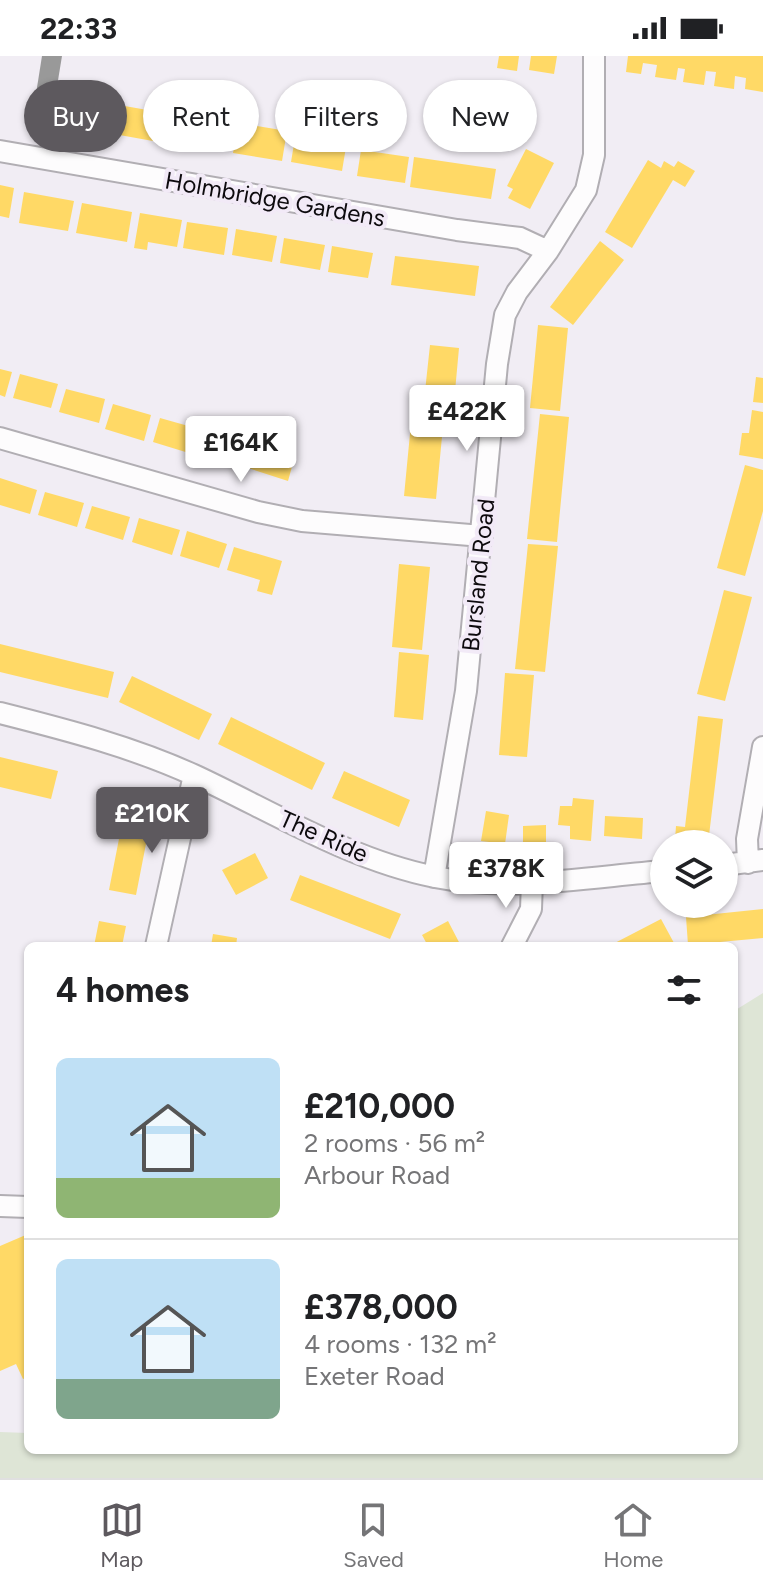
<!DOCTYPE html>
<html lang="en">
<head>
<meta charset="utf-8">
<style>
	:root { --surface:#fff; --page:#f6f6f6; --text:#202124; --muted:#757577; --line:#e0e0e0; --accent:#5d595e }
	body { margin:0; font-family:Figtree,sans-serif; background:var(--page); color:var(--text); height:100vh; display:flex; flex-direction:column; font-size:30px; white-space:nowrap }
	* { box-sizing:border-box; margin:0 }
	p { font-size:26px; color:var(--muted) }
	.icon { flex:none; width:44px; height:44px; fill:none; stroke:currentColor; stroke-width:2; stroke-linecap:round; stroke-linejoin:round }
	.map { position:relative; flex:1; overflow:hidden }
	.side { position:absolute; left:24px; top:886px; width:714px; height:512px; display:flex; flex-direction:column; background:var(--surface); border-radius:12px; box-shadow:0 2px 6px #0004 }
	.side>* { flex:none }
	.top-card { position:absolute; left:24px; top:24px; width:716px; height:72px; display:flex; gap:16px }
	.tools { position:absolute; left:650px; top:774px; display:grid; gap:16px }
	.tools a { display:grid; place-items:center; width:88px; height:88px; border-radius:50%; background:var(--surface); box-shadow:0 2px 6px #0004; font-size:40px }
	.price { position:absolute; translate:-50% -68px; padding:0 18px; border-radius:8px; background:#fff; color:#222; font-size:26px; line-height:52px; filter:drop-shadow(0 2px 4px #0008) }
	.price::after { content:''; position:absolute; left:50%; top:48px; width:24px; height:18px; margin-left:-12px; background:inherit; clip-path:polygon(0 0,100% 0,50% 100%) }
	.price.on { background:var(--accent); color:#fff }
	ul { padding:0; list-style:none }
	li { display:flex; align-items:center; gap:24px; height:200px; padding:0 32px }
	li+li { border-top:2px solid var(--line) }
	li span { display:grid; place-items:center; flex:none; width:224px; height:160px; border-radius:12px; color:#555 }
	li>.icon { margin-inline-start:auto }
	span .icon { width:96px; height:96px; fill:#fffc; stroke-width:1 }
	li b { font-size:34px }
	h2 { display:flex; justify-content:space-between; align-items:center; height:96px; padding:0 32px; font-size:34px }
	.pill { padding:0 28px; border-radius:36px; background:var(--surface); box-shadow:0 2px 6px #0004; font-size:28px; line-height:72px }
	.pill.on { background:var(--accent); color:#fff }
	.status { display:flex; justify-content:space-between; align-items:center; height:56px; padding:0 40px; background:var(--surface); direction:ltr }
	.status svg { height:22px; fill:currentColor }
	.tabs { display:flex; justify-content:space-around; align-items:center; height:112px; border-top:2px solid var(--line); background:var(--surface); font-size:22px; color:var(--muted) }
	.tabs a { display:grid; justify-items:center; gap:4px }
	.tabs .on { color:var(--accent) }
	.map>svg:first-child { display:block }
	.green { fill:#dee5d6 }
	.homes { fill:#ffd966 }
	.industry { fill:#999 }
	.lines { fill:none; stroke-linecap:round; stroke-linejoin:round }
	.street-casing { stroke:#b1aeb3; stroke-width:24 }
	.street { stroke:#fdfcfd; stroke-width:20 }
	.labels { text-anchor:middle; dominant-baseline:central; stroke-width:8; stroke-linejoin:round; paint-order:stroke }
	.street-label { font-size:24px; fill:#0d0a0e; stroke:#f2eaf7 }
</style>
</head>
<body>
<div class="status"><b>22:33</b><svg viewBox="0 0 49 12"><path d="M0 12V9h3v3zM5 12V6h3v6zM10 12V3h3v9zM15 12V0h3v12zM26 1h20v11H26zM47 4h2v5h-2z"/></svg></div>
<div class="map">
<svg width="763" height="1422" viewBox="0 0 763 1422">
	<rect width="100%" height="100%" fill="#f1edf4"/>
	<!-- green -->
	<path class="green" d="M763,937V1422H0V1376L28,1377V1394H734V955Z"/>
	<!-- homes -->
	<path class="homes" d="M499,0H519L517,15L497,12Z
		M531,0H557L554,18L529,14Z
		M628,0H763V36L745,33L746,22L735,20L734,33L714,30L716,16L706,15L704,29L683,26L685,13L678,12L676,24L655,21L657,9L643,7L641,18L626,16Z
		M61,37L109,46L103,76L55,67Z
		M119,49L170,58L164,87L114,78Z
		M179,55L228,64L222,96L173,86Z
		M238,67L287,75L282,105L233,97Z
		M296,76L347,85L342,115L291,106Z
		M526,93L554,107L530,153L508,142L513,133L507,130Z
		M361,94L409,101L405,127L357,120Z
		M414,101L496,113L491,143L410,131Z
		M648,104L661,112L664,105L674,111L678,105L695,115L685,131L673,124L632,192L605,176Z
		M0,129L14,132L9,162L0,160Z
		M24,136L74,145L68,175L19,167Z
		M82,147L132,156L127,186L76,177Z
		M140,157L182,164L177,191L148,186L147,194L134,192Z
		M187,166L228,172L224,199L183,192Z
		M236,173L277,180L272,206L232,199Z
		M284,182L325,189L320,214L280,207Z
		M600,185L624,204L573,269L550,251Z
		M332,190L373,197L368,222L328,216Z
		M395,200L479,210L475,240L391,229Z
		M538,269L568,272L560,355L530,352Z
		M430,289L459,292L453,357L423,354Z
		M0,313L12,316L5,341L0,339Z
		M20,318L58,328L51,352L13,342Z
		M756,321L763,322V347L753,346Z
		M66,333L105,343L99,367L59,356Z
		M113,348L151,359L144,385L105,373Z
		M752,354L763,356V403L739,399L742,377H749Z
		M412,357L444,360L436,443L404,440Z
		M540,358L569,361L557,486L527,483Z
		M160,362L199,373L192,398L153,386Z
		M208,376L246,387L239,412L201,401Z
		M256,388L295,400L288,425L248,412Z
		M745,409L763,414V455L745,520L717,512Z
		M0,422L37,434L30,458L0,449Z
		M45,436L84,447L77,471L38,459Z
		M92,450L130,461L123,484L85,472Z
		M139,462L180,474L172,499L132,486Z
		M187,475L227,488L219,512L180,500Z
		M528,488L558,490L545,616L515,613Z
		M234,491L282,505L272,539L257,535L260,524L227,514Z
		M399,508L430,511L422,594L392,591Z
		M724,534L752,541L725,645L697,638Z
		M0,588L114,616L108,642L0,616Z
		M399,596L429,599L423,664L394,661Z
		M505,617L534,619L527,701L499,699Z
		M132,620L212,658L199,684L119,646Z
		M698,660L723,663L708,788L675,784L676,770L685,771Z
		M231,661L325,707L312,734L218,688Z
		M0,701L58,715L51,743L0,731Z
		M344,715L410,744L399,771L332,742Z
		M573,742L594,744L591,785L570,783V770L558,769L560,750H572Z
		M126,747L153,752L136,839L109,834Z
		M486,755L509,759L505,788L481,785Z
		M605,760L643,762L642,783L604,780Z
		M546,769V789H523V770Z
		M255,797L268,822L236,839L222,814Z
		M300,819L401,858L390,883L290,844Z
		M763,853V882L688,889L686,861Z
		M661,863L674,887L670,890H609Z
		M99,865L126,870L122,890H94Z
		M448,865L461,890H428L422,879Z
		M213,878L237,882L236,890H211Z
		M28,1178V1321L23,1323L16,1308L0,1315V1190Z"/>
	<!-- industry -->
	<path class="industry" d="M42,0H62L51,67L32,63Z"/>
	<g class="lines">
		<defs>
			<path id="street" d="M0,95L457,174L520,182L548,195
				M0,382L258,456L302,465L482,480
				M0,657C67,674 133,691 196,720C273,756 350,804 435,821C510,836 589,821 664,815
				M748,807L747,783L763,691
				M724,809L763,804
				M434,821L466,635L497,308L505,259L517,236L548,195L586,134L594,99V0
				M156,890L194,719
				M512,890L531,853L532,826
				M0,1150L28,1151"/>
		</defs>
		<!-- street casing -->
		<use href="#street" class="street-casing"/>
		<!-- street -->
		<use href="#street" class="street"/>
	</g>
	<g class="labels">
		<!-- street labels -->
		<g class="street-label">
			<text transform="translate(275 143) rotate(10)">Holmbridge Gardens</text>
			<text transform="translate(478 519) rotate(-84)">Bursland Road</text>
			<text transform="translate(324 780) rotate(24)">The Ride</text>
		</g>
	</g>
</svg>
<div class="tools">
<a><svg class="icon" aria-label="layers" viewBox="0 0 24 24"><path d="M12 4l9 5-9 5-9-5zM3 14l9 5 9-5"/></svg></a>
</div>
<b class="price" style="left:467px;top:397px">£422K</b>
<b class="price" style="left:241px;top:428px">£164K</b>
<b class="price on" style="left:152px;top:799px">£210K</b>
<b class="price" style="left:506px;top:854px">£378K</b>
<div class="top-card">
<a class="pill on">Buy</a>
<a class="pill">Rent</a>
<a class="pill">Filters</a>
<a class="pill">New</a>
</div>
<section class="side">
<h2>4 homes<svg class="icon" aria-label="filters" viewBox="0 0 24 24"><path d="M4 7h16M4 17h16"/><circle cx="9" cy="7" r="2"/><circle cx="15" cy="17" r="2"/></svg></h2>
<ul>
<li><span style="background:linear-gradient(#bfe0f5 75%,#8fb573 0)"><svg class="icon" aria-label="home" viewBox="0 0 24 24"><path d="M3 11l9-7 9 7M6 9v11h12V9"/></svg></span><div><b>£210,000</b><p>2 rooms · 56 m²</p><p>Arbour Road</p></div></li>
<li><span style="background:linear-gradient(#bfe0f5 75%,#7fa58c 0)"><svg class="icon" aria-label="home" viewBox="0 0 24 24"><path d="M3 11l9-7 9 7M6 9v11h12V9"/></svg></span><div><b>£378,000</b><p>4 rooms · 132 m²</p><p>Exeter Road</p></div></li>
</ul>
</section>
</div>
<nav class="tabs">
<a class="on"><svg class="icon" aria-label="map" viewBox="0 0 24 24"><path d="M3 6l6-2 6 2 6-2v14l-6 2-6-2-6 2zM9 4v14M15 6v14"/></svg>Map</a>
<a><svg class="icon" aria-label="saved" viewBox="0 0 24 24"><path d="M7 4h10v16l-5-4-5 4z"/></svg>Saved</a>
<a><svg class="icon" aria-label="home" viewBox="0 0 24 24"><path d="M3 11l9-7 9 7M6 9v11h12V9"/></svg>Home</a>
</nav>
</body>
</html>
